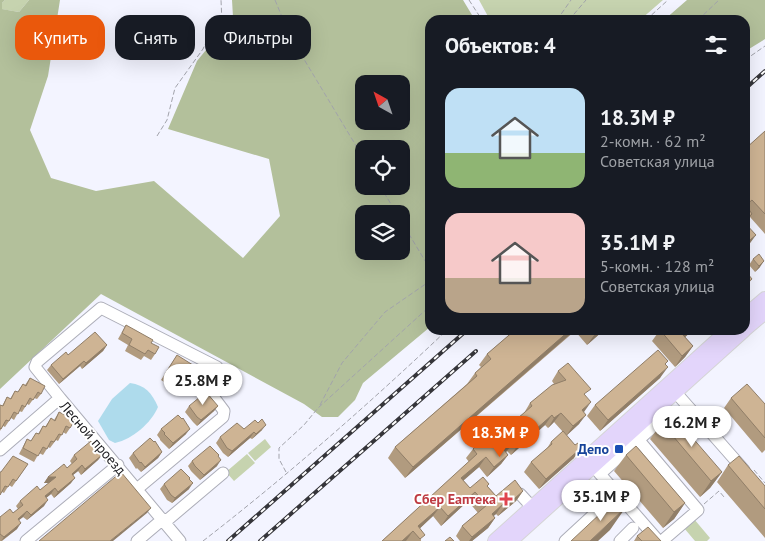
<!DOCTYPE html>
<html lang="ru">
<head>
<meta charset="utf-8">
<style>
	:root { --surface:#171b24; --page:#242831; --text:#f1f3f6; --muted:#9ea1a6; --accent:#ea580c }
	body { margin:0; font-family:"PT Sans",sans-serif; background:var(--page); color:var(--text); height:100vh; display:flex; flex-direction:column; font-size:19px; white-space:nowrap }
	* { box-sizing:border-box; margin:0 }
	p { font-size:16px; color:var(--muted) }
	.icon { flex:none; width:28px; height:28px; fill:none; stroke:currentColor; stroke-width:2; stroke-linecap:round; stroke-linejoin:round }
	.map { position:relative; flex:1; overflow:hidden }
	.sheet { position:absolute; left:425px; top:15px; width:325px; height:320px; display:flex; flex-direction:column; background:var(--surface); border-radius:15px; box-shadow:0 5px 20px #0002 }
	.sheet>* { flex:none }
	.banner { position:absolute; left:15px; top:15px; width:335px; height:45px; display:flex; gap:10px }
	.needle { width:32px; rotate:320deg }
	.fabs { position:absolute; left:355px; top:75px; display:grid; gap:10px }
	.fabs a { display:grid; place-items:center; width:55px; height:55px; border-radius:10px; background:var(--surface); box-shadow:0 5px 20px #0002; font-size:25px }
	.price { position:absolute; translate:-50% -42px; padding:0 11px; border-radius:18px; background:#fff; color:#222; font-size:16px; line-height:32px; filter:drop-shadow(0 1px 2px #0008) }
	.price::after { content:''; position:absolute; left:50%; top:30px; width:15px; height:11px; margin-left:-8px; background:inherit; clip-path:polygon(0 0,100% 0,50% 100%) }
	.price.active { background:var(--accent); color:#fff }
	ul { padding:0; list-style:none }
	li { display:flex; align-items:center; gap:15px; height:125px; padding:0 20px }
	li span { display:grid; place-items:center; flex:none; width:140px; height:100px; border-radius:15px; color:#555 }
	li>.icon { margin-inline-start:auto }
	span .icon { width:60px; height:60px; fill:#fffc; stroke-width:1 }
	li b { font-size:21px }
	h2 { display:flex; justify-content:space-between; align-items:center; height:60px; padding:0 20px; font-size:21px }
	.pill { padding:0 18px; border-radius:15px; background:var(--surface); box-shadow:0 5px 20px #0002; font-size:18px; line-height:45px }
	.pill.active { background:var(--accent); color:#fff }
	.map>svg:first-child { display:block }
	.green { fill:#c6d3af }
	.forest { fill:#b3c09b; fill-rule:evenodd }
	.water { fill:#aedbec }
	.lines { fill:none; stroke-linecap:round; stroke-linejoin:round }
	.minor-casing { stroke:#acadb8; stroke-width:13 }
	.major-casing { stroke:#d5d5d6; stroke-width:16 }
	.path { stroke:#a2a3ab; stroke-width:1; stroke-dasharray:5 2.5; stroke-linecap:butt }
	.minor { stroke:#fff; stroke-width:11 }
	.major { stroke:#e3d5fb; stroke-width:14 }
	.rail-casing { stroke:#35353a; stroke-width:4 }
	.rail { stroke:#fff; stroke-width:2; stroke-dasharray:5.5; stroke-linecap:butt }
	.wall { fill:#b19b7f }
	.shaded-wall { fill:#907e68 }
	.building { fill:#ceb494; stroke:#907e68 }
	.transit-dot { fill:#1a4fb4; stroke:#fff; stroke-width:2 }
	.health-dot { fill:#e0444e; stroke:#fff; stroke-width:2 }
	.labels { text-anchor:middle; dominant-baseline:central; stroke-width:4; stroke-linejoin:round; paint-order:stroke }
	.street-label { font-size:14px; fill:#16161a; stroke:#fff }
	.transit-label { font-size:14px; font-weight:bold; fill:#164399; stroke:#fff; text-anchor:end }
	.health-label { font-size:14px; font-weight:bold; fill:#be3a42; stroke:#fff; text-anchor:end }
</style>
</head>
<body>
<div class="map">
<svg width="765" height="541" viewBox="0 0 765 541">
	<rect width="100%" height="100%" fill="#f3f4ff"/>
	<!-- green -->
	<path class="green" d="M5,0H29L19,12L1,9L2,3Z
		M479,0H663L640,20H490Z
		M265,439L271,447L255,461L248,453Z
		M247,454L255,463L234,481L226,472Z
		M694,519L710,538L707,541H695L684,528Z"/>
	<!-- forest -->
	<path class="forest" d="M0,0H5L2,3V9L19,12L29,0H60L48,76L30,130L51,178L96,191L154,181L243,258L280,216L269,159L168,129L197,61L233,17L232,0H463L475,20H430V327L363,383L355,400L338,417H322L304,404L101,294L0,389ZM364,84H401V121H364ZM364,149H401V186H364ZM364,214H401V251H364Z
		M687,0H765V39L749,49L745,47V20H664Z"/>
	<!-- water -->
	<path class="water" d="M130,383C145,385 152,393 158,407C151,423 133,439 115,443L109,440L98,421L112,399Z"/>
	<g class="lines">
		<defs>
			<path id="minor" d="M670,386L744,470
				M60,398L35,367L37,362L101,308L217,367L219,373L212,395L224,411L223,417L137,489
				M631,431L698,510L662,541
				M0,450L60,398L180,541
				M593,466L656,538
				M600,474L661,420
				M520,494L532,507
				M165,522L223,473
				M26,541L118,465
				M137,541L163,519
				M565,541L617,493
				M620,541L633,528"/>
			<path id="major" d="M745,316L765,299
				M745,329L765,312
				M495,541L729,330
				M510,541L744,330"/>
		</defs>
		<!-- minor casing -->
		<use href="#minor" class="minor-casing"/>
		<!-- major casing -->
		<use href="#major" class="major-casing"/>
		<!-- path -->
		<path class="path" d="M275,0L290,36L364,159
			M469,0L482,20
			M557,20L571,0
			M569,20L586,0
			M646,20L668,0
			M698,20L719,0
			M745,60L765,46
			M157,136L167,120L175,88L203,49L208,38L222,22L221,0
			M380,186L397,214
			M401,221L430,269
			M320,405L342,363L385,312L430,281
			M682,425L692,427
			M754,470L765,483
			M286,472L279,459V448L304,425L318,408L430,306
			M704,504L719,491L724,497
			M203,541C287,476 370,403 447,330"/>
		<!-- minor -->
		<use href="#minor" class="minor"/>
		<!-- major -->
		<use href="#major" class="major"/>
		<defs>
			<path id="rail" d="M745,89L765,71
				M228,541L467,330
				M260,541L476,351"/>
		</defs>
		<!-- rail casing -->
		<use href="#rail" class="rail-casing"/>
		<!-- rail -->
		<use href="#rail" class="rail"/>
	</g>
	<!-- wall -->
	<path class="wall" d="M765,131V234L750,217L746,223L748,246L745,249V149Z
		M753,259L760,267L755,272L749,265Z
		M126,325L151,343L155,354L151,360L144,356L141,360L125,351L128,345L118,339Z
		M515,330H604L587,345L575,331L405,478L388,458L395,447L467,384L475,373L481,367L479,365L487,354Z
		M660,330H693L685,337L693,346L685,357L675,367L652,341Z
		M107,345L103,351L82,369L80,366L59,384L47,370L51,365L68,355Z
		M177,355L184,386L180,392L161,380Z
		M666,364L660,378L600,431L587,416L595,405Z
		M558,371L586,396L584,412L579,424L567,435L574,458L539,489L524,472L531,462L546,450L551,442L563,432L554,422L548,428L545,425L511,455L507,451L506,452L508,455L501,464L487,477L479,467L463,480L470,488L489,484L487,486L496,496L523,491L516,501L498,516L496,514L493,516L495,518L488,528L472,541H460L456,536L462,526L478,513L468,501L441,526L433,516L420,528L421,541H382L469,462L466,458L473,449L486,442H490L524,413L530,403L554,384L552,381Z
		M30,378L41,394L37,399L34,398L29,405L27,404L22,412L19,411L14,420L11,418L5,427L3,426L0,431V405L2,406L7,397L10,399L15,391L18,392L23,384L25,385Z
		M731,398L765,404V450L762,453L724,408Z
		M189,406H218L214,411L197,426L193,422L185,412Z
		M59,412L70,428L66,434L63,432L58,441L56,440L50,448L48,447L43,455L39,453L34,462L19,454L27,439L31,441L36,433L38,434L43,426L45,427L51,418L54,420Z
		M662,423L722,472L710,488L700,497L650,439Z
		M161,429L186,434L169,449L160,440V439L157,435Z
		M244,429L262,430L252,439L250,438L228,457L223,453L216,443L220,437Z
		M162,452L158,458L141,472L137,468L136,469L129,458L133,453Z
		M74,455H102L98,460L81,475L78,471L73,475L71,483L54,498L51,494L46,498L44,506L27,520L23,517L19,520L17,529L2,541H0V517L13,513L18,509L16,506L20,501L40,490L49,483H44L48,477L67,468L72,464L70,461Z
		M626,455L685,503L674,519L663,528L614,471Z
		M218,457L217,466L200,480L191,471L188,466L192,461Z
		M28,464L12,487L9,485L4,493L2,492L1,472Z
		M728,465L765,486V538L717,482Z
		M189,480V489L172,503L167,500L160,489L164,484Z
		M637,536L661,541H634Z"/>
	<!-- shaded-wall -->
	<path class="shaded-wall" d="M752,214L745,224V220Z
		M756,235L748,246L745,249V244Z
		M764,261L760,267L755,272L759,266Z
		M752,279L748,284L745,287V285Z
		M570,330H575L405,478L413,467Z
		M599,330H604L587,345L595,334Z
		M688,330H693L675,346L683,335Z
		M107,345L103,351L82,369L86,363Z
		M693,346L685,357L675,367L682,356Z
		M84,361L80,366L59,384L63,379Z
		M668,367L660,378L600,431L608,420Z
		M591,402L584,412L575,420L582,410Z
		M218,406L214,411L197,426L201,420Z
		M561,413L554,422L548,428L554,418Z
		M552,415L545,425L511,455L518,445Z
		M586,415L579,424L566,436L573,426Z
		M266,425L262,430L252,439L256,434Z
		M190,429L186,434L169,449L173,443Z
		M254,432L250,438L228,457L232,451Z
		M514,441L507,451L497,460L504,450Z
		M581,448L574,458L539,489L546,479Z
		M162,452L158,458L141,472L145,467Z
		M102,455L98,460L81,475L85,469Z
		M508,455L501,464L487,477L494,467Z
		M486,457L479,467L455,488L461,478Z
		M221,460L217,466L200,480L204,475Z
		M82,465L78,471L68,479L72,474Z
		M722,472L710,488L700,497L711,481Z
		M48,477H56L52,483H44Z
		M75,478L71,483L54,498L58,492Z
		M193,483L189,489L172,503L175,498Z
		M55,488L51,494L41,502L45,496Z
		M523,491L516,501L498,516L505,507Z
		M475,492L468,501L441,526L448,516Z
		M48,500L44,506L27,520L31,515Z
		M685,503L674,519L663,528L674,512Z
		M503,504L496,514L485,524L492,514Z
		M440,507L433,516L415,533L418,526Z
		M626,507L610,530L598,541H590Z
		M151,508L147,513L113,541H110Z
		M27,511L23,517L14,524L18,519Z
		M495,518L488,528L472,541H469L472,537Z
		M21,523L17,529L1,541L4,537Z
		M413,531L406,541H402Z"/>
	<!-- building -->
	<path class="building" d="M765,131V214L752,200L746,205L752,214L745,220V149Z
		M745,223L756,235L745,244Z
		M759,254L764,261L759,266L753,259Z
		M748,274L752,279L745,285V276Z
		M126,325L153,340L151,343L159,347L155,354L148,350L145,354L129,345L132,339L122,333Z
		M515,330H570L413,467L395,447L477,376L475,373L491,359L487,354Z
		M591,330H599L595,334Z
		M660,330H688L683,335L693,346L682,356Z
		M95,332L107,345L86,363L84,361L63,379L51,365L66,352L68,355Z
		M658,350L668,361L665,364L668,367L608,420L595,405Z
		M177,355L196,367L184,386L165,374Z
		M568,363L591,389L584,394L591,402L582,410L586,415L573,426L561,413L554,418L552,415L518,445L514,441L504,450L508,455L494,467L486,457L461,478L470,488L483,477L489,484L487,486L496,496L515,480L523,491L505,507L503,504L492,514L495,518L472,537L462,526L487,505L475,492L448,516L440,507L418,526L425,535L420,539L413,531L402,541H382L477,454L473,449L482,440L486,442L488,440L490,442L532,406L530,403L552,385L566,380L558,371Z
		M30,378L45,386L41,394L38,392L33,400L30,398L25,407L22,405L18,414L14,412L9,421L6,420L1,429L0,428V405L3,406L7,397L11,399L15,391L18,392L23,384L26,386Z
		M747,384L765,404V438L731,398Z
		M206,392L218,406L201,420L197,417L189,406Z
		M59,412L75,420L70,428L66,426L62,435L59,434L54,442L51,441L47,449L43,447L38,456L23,448L27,439L31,441L36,433L39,434L43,426L46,427L51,418L55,421Z
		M672,414L722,472L711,481L662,423Z
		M178,415L182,419L183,418L190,429L173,443L164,434L165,433L161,429Z
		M262,419L266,425L256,434L254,432L232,451L227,448L220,437L237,423L244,429L255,420L258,423Z
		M563,431L575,445L578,443L581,448L546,479L531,462L552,444L551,442Z
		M150,438L154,442L155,441L162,452L145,467L141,462L140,463L133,453Z
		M91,441L94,445L95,444L102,455L85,469L82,465L72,474L75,478L58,492L55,488L45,496L48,500L31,515L27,511L18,519L21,523L4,537L0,534V517L10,509L13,513L23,505L20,501L37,486L40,490L56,477H48L64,464L67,468L77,459L74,455Z
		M210,446L219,455L218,456L221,460L204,475L195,466L192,461Z
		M636,446L685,503L674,512L626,455Z
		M13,456L28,464L16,481L13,479L8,487L5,486L0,495V472H1Z
		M739,456L765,486V509L728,465Z
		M181,469L190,478L189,479L193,483L175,498L171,495L164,484Z
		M121,472L151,508L110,541H39Z
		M617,498L626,507L590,541H571Z
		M648,527L661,541H642L637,536Z
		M450,537L454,541H445Z"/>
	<!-- markers -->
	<rect class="transit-dot" x="614" y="444" width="10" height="10" rx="2.5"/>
	<path class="health-dot" d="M503.5 491.5h5v5h5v5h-5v5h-5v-5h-5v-5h5z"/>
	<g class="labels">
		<!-- street labels -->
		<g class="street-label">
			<text transform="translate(93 438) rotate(49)">Лесной проезд</text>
		</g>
		<!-- transit labels -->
		<g class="transit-label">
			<text x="609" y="449">Депо</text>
		</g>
		<!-- health labels -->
		<g class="health-label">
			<text x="496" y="499">Сбер Еаптека</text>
		</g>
	</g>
</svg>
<div class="fabs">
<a><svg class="needle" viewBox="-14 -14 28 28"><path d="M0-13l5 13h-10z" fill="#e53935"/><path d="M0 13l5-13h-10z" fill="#9ea1a6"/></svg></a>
<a><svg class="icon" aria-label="locate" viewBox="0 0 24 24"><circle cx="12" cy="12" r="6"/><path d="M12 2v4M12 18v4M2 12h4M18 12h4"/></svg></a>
<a><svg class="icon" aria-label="layers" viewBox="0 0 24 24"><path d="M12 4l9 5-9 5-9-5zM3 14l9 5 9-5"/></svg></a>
</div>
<b class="price" style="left:203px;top:406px">25.8M ₽</b>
<b class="price" style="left:692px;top:448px">16.2M ₽</b>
<b class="price active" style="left:500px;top:458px">18.3M ₽</b>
<b class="price" style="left:601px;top:522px">35.1M ₽</b>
<div class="banner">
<a class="pill active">Купить</a>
<a class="pill">Снять</a>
<a class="pill">Фильтры</a>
</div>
<section class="sheet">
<h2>Объектов: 4<svg class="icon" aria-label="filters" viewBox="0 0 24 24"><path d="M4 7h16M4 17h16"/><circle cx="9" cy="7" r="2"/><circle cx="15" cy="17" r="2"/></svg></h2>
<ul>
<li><span style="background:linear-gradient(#bfe0f5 65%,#8fb573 0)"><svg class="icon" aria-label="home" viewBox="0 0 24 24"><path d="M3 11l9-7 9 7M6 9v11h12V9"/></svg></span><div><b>18.3M ₽</b><p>2-комн. · 62 m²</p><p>Советская улица</p></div></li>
<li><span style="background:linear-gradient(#f6c9c9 65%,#b9a48a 0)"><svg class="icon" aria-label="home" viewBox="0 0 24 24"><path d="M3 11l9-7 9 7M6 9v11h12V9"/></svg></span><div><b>35.1M ₽</b><p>5-комн. · 128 m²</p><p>Советская улица</p></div></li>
</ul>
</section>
</div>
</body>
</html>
